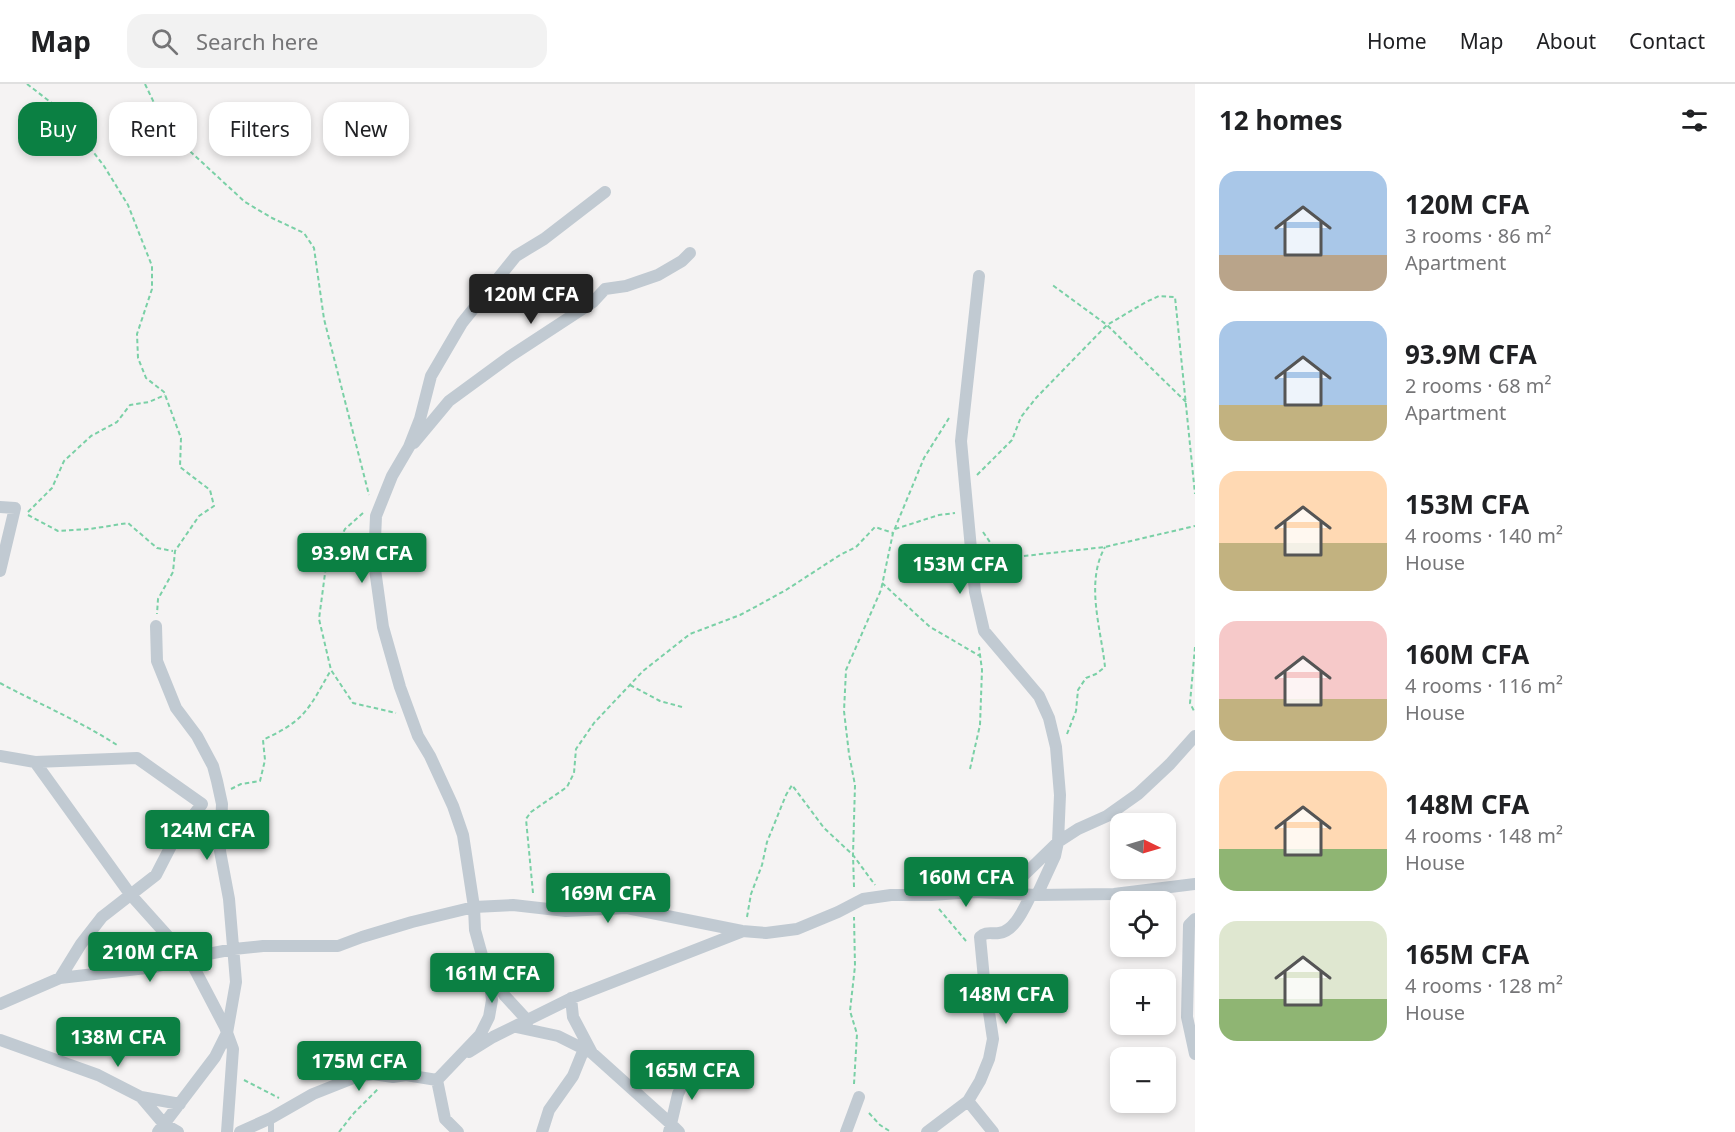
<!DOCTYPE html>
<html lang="en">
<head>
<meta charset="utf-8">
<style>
	:root { --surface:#fff; --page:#f2f2f2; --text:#202124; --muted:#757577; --line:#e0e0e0; --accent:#0b8043 }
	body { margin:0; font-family:"Noto Sans",sans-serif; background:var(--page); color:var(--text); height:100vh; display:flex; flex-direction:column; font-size:22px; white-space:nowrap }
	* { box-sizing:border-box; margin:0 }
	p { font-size:20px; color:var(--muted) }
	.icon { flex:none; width:33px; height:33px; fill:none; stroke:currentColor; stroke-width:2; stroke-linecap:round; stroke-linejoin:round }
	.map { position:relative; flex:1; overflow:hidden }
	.details { display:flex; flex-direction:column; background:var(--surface); width:540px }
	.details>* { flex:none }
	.hud { position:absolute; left:18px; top:18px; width:570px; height:54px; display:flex; gap:12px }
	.needle { width:39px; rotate:95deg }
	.tools { position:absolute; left:1110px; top:729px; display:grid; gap:12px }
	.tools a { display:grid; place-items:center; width:66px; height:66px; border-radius:12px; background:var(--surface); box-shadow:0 3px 9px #0003; font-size:30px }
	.price { position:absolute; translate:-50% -51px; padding:0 14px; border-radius:6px; background:var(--accent); color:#fff; font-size:20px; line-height:39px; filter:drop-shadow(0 2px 3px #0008) }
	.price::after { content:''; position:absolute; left:50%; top:36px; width:18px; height:14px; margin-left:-9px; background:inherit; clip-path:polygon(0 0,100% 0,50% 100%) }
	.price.selected { background:#222; color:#fff }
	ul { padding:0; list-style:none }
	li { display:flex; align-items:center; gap:18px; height:150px; padding:0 24px }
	li span { display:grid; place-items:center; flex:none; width:168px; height:120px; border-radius:18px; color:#555 }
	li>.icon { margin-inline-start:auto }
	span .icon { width:72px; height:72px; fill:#fffc; stroke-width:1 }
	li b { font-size:26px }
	h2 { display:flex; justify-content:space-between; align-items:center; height:72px; padding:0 24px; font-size:26px }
	.tag { padding:0 21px; border-radius:18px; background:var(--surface); box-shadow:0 3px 9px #0003; font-size:21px; line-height:54px }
	.tag.selected { background:var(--accent); color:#fff }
	header { display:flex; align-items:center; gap:36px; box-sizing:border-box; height:84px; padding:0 30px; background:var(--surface); border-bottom:2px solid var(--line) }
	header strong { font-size:28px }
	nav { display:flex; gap:33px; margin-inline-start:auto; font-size:21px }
	.search { width:420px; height:54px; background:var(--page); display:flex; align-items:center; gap:15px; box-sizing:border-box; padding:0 21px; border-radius:18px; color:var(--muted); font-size:22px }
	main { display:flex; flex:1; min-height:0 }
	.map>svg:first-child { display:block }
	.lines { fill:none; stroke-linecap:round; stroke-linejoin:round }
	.path { stroke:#7ad0a6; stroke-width:2; stroke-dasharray:4.5 3; stroke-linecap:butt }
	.service { stroke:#c1cad2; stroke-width:6 }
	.minor { stroke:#c1cad2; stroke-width:12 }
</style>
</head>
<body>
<header>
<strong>Map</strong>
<div class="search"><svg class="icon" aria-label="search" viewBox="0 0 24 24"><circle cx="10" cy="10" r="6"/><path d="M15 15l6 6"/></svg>Search here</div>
<nav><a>Home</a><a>Map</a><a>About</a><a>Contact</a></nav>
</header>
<main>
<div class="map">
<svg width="1195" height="1048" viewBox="0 0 1195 1048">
	<rect width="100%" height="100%" fill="#f5f3f3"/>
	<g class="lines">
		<!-- path -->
		<path class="path" d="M27,0L62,27L104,82L128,121L152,182V205L137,250L138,274L146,294L164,308L181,354L180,383L210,406L214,422L199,432L175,467L173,488L158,515L157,530
			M145,0L167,46L245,118L272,134L304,149L314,164L324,235L369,411
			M1186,318L1107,241L1146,218L1159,212L1175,213L1195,410
			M977,391L1012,356L1021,333L1036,314L1107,241L1051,200
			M28,428L52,404L64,377L91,352L117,338L130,321L149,318L165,311
			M363,429L345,445L326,482L319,535L331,586L353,619L396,629
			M28,431L58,447L90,445L128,439L157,464L173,467
			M895,445L939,431L955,429
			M983,448L1005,480L1015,473L1105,463L1195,442
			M882,499L930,543L980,572
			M1195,563L1190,619L1195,629
			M0,599C39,620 80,637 117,661
			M630,601L660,617L682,623
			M1067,650L1076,627L1078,606L1086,594L1096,590L1105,583C1101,544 1085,499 1105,463
			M970,685L980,641L982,586L979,563
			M231,705L241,700L260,697L265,676L263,656C277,649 292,642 303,630C314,618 322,601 331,586
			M854,803L853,771L855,701L849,670L844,627L846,586L881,506L893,449L924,374L949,334
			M533,809L526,735L531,728L567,703L574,689L576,665L594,639L643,587L690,550L740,531L757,522L786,506L840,471L856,463L875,443L893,449
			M939,825L966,857
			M747,833L751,810L762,781L767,758L786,711L792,701L824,744L853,771L875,801
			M244,996L279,1014
			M854,1000L857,950L850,927L855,882L854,833
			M647,1001L659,1000L671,996
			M869,1029L880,1041L891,1048
			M339,1048L354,1029L379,1004"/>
		<!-- service -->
		<path class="service" d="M271,1048V1034"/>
		<!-- minor -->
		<path class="minor" d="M979,192L961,357L975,508L984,547L1039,612L1049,634L1056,663L1060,711L1058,758L1055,772L1037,811
			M414,359L449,317L509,273L593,218L605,205L626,202L658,191L682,177L690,169
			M0,423L15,424L0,487
			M156,542L157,577L176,624L197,652L213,682L217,697L222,720L220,767L229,815L236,898L227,949L215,973L158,1048
			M0,672L35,678L137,674L202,720L173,758L156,791L102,833L81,860L60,894L0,920
			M35,678L130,810L191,878L225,943L233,965L227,1048
			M998,809L1024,791L1058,758L1078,745L1107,732L1138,710L1170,680L1195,652
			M1195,835L1189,841L1187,933L1195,970
			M490,890L505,912L528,937
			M60,894L155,883L187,874L234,865L263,862H338L362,853L412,838L474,823L513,821L566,827L627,824L742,847L766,849L797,845L838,828L863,815L891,811H931L974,808L1037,811L1114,810L1195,800
			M571,914L573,933L592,969
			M516,943L558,952L592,969L671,1040L669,1048
			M0,956L98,991L141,1013L180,1020
			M469,968L493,953L572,914L741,848
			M437,996L445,1035L458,1048
			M141,1013L164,1040L178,1048
			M968,1017L993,1048
			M240,1048L271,1034L313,1010L356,993L373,990L393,993L406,991L437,996L480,951L489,933L492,916L490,900L475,846L474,823L463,751L453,722L430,672L418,652L400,603L383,543L374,478L376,432L392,392L409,363L420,335L431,292L462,239L516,172L544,155L605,108
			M542,1048L549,1026L573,992L584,965
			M679,1048L671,1040L678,1010L689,986
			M846,1048L859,1013
			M927,1048L968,1017L980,997L989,975L993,955L984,895L980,853C986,847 991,850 999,849C1015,847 1024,824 1031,811"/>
	</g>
</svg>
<div class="tools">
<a><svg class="needle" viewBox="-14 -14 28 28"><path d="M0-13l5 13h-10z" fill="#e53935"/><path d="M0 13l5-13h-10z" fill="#757577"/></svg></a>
<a><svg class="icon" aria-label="locate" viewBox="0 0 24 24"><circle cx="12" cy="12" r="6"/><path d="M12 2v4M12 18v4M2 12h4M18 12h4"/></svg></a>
<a>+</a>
<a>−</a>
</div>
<b class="price selected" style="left:531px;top:241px">120M CFA</b>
<b class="price" style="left:362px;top:500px">93.9M CFA</b>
<b class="price" style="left:960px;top:511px">153M CFA</b>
<b class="price" style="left:207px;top:777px">124M CFA</b>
<b class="price" style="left:966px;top:824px">160M CFA</b>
<b class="price" style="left:608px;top:840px">169M CFA</b>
<b class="price" style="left:150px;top:899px">210M CFA</b>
<b class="price" style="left:492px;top:920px">161M CFA</b>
<b class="price" style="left:1006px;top:941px">148M CFA</b>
<b class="price" style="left:118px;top:984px">138M CFA</b>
<b class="price" style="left:359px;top:1008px">175M CFA</b>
<b class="price" style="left:692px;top:1017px">165M CFA</b>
<div class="hud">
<a class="tag selected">Buy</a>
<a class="tag">Rent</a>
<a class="tag">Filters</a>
<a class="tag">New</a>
</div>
</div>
<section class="details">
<h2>12 homes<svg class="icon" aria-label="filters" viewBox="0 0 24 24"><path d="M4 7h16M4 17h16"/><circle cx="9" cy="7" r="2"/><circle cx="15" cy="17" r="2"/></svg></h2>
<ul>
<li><span style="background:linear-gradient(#a9c7e8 70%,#b9a48a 0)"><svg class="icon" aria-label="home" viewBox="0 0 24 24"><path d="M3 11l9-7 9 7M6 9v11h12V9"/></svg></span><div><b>120M CFA</b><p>3 rooms · 86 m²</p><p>Apartment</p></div></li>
<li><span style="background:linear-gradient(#a9c7e8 70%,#c2b280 0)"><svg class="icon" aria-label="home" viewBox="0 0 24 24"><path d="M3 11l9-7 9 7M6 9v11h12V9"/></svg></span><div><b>93.9M CFA</b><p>2 rooms · 68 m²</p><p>Apartment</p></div></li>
<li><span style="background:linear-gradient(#ffd9b3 60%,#c2b280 0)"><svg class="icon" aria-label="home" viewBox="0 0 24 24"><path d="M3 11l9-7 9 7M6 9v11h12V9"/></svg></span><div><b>153M CFA</b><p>4 rooms · 140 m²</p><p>House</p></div></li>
<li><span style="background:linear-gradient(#f6c9c9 65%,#c2b280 0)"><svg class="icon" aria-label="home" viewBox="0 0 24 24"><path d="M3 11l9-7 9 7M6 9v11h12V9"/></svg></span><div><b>160M CFA</b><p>4 rooms · 116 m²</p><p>House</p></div></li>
<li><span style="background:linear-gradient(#ffd9b3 65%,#8fb573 0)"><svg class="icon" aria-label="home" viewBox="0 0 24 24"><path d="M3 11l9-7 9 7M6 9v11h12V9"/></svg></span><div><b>148M CFA</b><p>4 rooms · 148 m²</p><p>House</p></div></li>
<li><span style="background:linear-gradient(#dfe7d0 65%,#8fb573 0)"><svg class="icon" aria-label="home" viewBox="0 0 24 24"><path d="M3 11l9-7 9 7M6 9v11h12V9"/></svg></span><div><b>165M CFA</b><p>4 rooms · 128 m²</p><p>House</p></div></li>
</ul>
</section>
</main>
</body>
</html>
